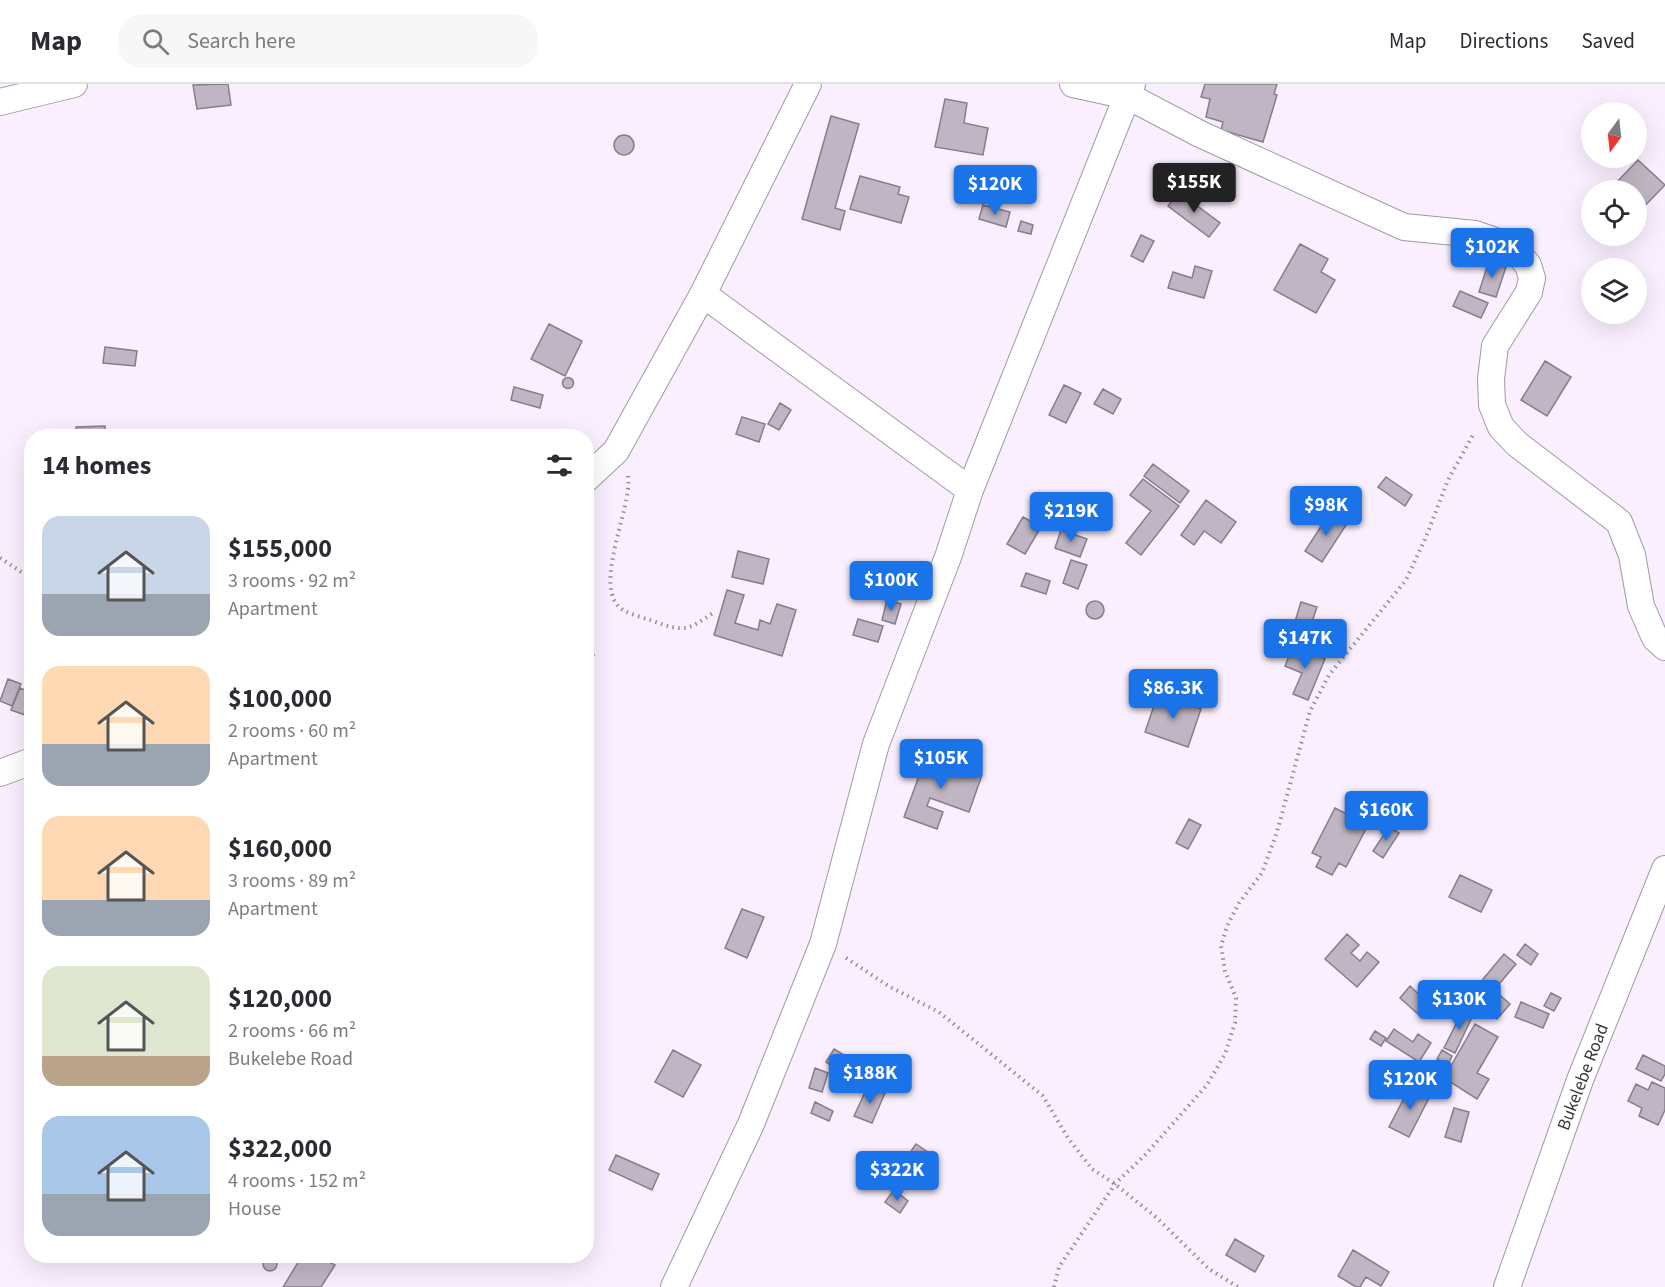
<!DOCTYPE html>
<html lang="en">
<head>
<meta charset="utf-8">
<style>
	:root { --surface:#fff; --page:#f7f7f7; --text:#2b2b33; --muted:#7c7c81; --line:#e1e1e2; --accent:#1a73e8 }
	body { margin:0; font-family:"Source Sans 3",sans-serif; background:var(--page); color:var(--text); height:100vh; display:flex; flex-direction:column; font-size:22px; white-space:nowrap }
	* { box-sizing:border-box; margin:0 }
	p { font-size:20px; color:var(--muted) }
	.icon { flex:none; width:33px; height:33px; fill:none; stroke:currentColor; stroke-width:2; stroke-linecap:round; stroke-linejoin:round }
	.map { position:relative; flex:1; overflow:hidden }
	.panel { position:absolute; left:24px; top:345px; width:570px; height:834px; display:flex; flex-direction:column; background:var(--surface); border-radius:24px; box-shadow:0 6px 24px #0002 }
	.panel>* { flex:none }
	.needle { width:39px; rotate:195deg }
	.buttons { position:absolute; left:1581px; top:18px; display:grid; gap:12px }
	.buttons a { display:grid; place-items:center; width:66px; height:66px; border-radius:50%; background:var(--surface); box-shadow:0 6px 24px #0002; font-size:30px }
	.price { position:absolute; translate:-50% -51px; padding:0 14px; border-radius:6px; background:var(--accent); color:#fff; font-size:20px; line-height:39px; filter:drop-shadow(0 2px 3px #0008) }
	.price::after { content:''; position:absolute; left:50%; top:36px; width:18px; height:14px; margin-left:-9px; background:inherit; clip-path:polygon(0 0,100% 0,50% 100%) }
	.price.selected { background:#222; color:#fff }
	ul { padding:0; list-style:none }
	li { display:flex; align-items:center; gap:18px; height:150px; padding:0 18px }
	li span { display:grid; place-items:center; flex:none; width:168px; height:120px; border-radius:18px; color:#555 }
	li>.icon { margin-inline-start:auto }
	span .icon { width:72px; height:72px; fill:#fffc; stroke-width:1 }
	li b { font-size:26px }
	h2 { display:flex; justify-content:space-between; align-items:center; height:72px; padding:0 18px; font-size:26px }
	header { display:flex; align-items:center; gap:36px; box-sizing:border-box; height:84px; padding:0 30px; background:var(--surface); border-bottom:2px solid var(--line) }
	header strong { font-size:28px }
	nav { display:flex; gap:33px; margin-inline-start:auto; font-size:21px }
	.search { width:420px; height:54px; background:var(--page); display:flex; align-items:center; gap:15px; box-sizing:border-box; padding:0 21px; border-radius:24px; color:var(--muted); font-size:22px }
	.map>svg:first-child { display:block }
	.building { fill:#bfb5c3; stroke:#877e8b; stroke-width:1.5 }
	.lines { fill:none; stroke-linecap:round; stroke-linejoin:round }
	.street-casing { stroke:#a299a6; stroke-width:28 }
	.path { stroke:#958e99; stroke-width:4; stroke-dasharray:1.5 4.5; stroke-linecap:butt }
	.street { stroke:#fff; stroke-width:26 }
	.labels { text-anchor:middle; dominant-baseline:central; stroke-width:4.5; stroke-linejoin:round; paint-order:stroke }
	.street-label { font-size:18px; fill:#3b373d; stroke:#fff }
</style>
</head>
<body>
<header>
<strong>Map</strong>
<div class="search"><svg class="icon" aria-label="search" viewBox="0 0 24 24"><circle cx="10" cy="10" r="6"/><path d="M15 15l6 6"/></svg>Search here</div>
<nav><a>Map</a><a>Directions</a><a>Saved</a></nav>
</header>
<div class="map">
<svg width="1665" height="1203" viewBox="0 0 1665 1203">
	<rect width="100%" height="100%" fill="#f9effe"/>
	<!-- building -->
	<path class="building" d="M228,0L231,21L197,25L193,1Z
		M1205,0H1277L1274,10L1277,11L1263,58L1221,46L1223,38L1206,33L1210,15L1201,13Z
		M945,15L967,19L964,39L988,44L983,71L935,63Z
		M831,32L859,40L835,124L845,127L840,146L802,135Z
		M614 61a10 10 0 1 1 20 0a10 10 0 1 1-20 0Z
		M1638,76L1665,101L1636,131V106H1609Z
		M860,92L900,103L898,110L909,113L901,139L850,125Z
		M1179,108L1220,139L1209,153L1168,122Z
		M983,121L1010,128L1006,143L979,135Z
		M1021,137L1033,141L1031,150L1018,147Z
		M1141,151L1154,157L1143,178L1131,172Z
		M1300,160L1328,175L1321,188L1335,196L1316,229L1274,206Z
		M1489,177L1506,183L1496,213L1479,208Z
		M1195,182L1212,187L1204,214L1168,204L1173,188L1192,194Z
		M1460,207L1488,219L1481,234L1453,222Z
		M549,240L582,257L565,292L531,275Z
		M105,263L137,267L135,282L103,279Z
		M1545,277L1571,293L1547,332L1521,316Z
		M562.5 299a5.5 5.5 0 1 1 11 0a5.5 5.5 0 1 1-11 0Z
		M1064,301L1081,309L1066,339L1049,331Z
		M514,303L543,311L540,324L511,316Z
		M1103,305L1121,315L1113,330L1094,320Z
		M780,319L791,326L779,346L768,340Z
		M742,333L765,340L759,358L736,350Z
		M105,342V352H77L76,343Z
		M1153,380L1189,407L1180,419L1144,392Z
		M1386,393L1412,411L1405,422L1378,403Z
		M1143,395L1179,422L1141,471L1126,459L1151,427L1130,411Z
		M1206,416L1236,438L1221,459L1204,447L1194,461L1181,451Z
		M1331,427L1348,438L1322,478L1305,467Z
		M1023,433L1041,443L1025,470L1007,460Z
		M1061,446L1087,455L1080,473L1055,464Z
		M738,467L769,475L763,500L732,493Z
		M1071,476L1087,481L1078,505L1063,499Z
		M1026,489L1050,497L1046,510L1021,502Z
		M727,506L744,511L735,539L758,546L760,536L770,540L777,520L796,526L782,572L714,551Z
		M887,516L901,520L895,540L882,536Z
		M1086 526a9 9 0 1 1 18 0a9 9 0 1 1-18 0Z
		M1301,518L1317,523L1311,541L1322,544L1316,563L1290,554Z
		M858,535L883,542L878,558L853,551Z
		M1293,562L1325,575L1308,616L1293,610L1302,589L1285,582Z
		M586,568L594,571L586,591Z
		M8,595L21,600L12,622L0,617Z
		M20,604L32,609V624L28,632L11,626Z
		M1158,610L1201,625L1188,663L1145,648Z
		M927,670L982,691L969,728L930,714L927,722L943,728L937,745L904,733Z
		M1335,724L1368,741L1346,783L1339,779L1332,791L1316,783L1321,773L1312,769Z
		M1189,735L1201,741L1188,765L1176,759Z
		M1389,743L1399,749L1383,774L1373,767Z
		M1460,791L1492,806L1481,828L1449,813Z
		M742,825L764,833L747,874L725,864Z
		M1347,850L1359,861L1351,869L1360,877L1367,868L1379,878L1357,903L1325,875Z
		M1525,860L1538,870L1531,881L1517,871Z
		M1504,870L1516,880L1494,906L1510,920L1497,935L1469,912Z
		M1410,902L1429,920L1419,931L1400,914Z
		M1551,909L1561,914L1554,927L1544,922Z
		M1521,918L1549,930L1543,944L1515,933Z
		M1464,924L1474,929L1455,969L1444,964Z
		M1475,940L1498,953L1477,989L1489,995L1477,1015L1444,994Z
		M1394,945L1413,958L1418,950L1431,959L1419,978L1386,957Z
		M1375,947L1386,954L1381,962L1370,955Z
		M834,965L864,983L855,997L826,978Z
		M673,966L701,981L683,1013L655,998Z
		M1442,966L1452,972L1448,981L1437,975Z
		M1643,971L1665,982V990L1661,997L1636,985Z
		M815,984L828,989L822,1008L809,1004Z
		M1652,998L1665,1004V1026L1658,1041L1639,1032L1642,1024L1628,1017L1636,1000L1648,1006Z
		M1411,1001L1431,1010L1409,1053L1389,1043Z
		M868,1002L885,1009L872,1039L854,1032Z
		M815,1018L833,1027L829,1037L811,1029Z
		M1454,1024L1469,1028L1461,1058L1445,1053Z
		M916,1060L935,1073L918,1097L899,1084Z
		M616,1071L659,1090L652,1106L609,1086Z
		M894,1106L908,1117L900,1129L885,1118Z
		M1235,1155L1264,1172L1255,1188L1226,1171Z
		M1353,1166L1389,1188L1381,1202L1366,1193L1360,1203H1356L1338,1192Z
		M302,1172H319L335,1181L321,1203H283Z
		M263 1180a7 7 0 1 1 14 0a7 7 0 1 1-14 0Z"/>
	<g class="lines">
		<defs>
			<path id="street" d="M1073,0L1128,12L1200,50L1404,143L1475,150L1501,159L1516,167L1528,181L1532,194L1529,208L1495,262L1491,295L1492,321L1501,343L1517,360L1619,438L1632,471L1641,522L1655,554L1665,563
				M0,18L74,0
				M703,210L970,406
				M586,395L616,367L703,210L808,0
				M0,689L32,677
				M674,1203L751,1040L823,860L876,660L948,473L970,406L1132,0
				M1507,1203L1580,996L1665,785"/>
		</defs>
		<!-- street casing -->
		<use href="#street" class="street-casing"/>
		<!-- path -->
		<path class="path" d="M628,392C633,423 590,505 623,526C632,531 644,534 653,537C683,548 687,547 713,529
			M0,474L32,495
			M846,874L890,903L939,928L1043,1012L1068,1054L1092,1085L1115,1100L1157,1134L1209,1185L1238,1203
			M1054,1203L1059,1183L1115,1100L1146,1070L1207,1001L1225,970L1235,939L1236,914L1225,887L1221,862L1227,842L1239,819L1262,789L1277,748L1310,627L1329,591L1406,496L1426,453L1448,396L1474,349"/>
		<!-- street -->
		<use href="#street" class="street"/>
	</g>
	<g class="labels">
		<!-- street labels -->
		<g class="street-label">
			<text transform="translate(1583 993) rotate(-69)">Bukelebe Road</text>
		</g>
	</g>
</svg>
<div class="buttons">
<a><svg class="needle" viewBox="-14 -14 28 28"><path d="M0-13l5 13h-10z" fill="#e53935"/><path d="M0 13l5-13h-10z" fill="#7c7c81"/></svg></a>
<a><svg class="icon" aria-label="locate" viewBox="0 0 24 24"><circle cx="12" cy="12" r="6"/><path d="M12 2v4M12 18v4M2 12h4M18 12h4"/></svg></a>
<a><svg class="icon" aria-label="layers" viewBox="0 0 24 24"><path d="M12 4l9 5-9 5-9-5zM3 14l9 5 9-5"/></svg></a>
</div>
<b class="price selected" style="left:1194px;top:130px">$155K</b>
<b class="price" style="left:995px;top:132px">$120K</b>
<b class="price" style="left:1492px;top:195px">$102K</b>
<b class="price" style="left:1326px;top:453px">$98K</b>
<b class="price" style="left:1071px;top:459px">$219K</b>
<b class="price" style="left:891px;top:528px">$100K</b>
<b class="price" style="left:1305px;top:586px">$147K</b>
<b class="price" style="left:1173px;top:636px">$86.3K</b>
<b class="price" style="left:941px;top:706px">$105K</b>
<b class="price" style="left:1386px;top:758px">$160K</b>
<b class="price" style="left:1459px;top:947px">$130K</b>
<b class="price" style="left:870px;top:1021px">$188K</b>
<b class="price" style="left:1410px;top:1027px">$120K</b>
<b class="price" style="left:897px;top:1118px">$322K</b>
<section class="panel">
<h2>14 homes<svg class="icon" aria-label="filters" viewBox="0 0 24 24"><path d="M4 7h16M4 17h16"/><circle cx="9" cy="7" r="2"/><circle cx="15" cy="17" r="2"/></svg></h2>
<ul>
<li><span style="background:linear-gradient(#c9d6e8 65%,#9aa5b1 0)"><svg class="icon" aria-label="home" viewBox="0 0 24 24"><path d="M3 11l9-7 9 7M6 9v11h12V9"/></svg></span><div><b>$155,000</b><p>3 rooms · 92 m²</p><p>Apartment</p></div></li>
<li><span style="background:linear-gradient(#ffd9b3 65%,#9aa5b1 0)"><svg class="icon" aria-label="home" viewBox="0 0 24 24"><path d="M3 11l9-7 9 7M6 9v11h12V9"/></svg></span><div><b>$100,000</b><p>2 rooms · 60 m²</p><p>Apartment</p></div></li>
<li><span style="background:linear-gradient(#ffd9b3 70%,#9aa5b1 0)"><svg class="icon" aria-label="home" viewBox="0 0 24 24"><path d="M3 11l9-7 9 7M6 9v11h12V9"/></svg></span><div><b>$160,000</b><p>3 rooms · 89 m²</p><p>Apartment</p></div></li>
<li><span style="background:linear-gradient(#dfe7d0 75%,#b9a48a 0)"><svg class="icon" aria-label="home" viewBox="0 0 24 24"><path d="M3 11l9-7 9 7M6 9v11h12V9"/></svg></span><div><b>$120,000</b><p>2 rooms · 66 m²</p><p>Bukelebe Road</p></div></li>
<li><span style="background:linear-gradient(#a9c7e8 65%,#9aa5b1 0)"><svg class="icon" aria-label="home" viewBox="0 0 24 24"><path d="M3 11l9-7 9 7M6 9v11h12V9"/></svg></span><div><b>$322,000</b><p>4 rooms · 152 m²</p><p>House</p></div></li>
</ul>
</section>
</div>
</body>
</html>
